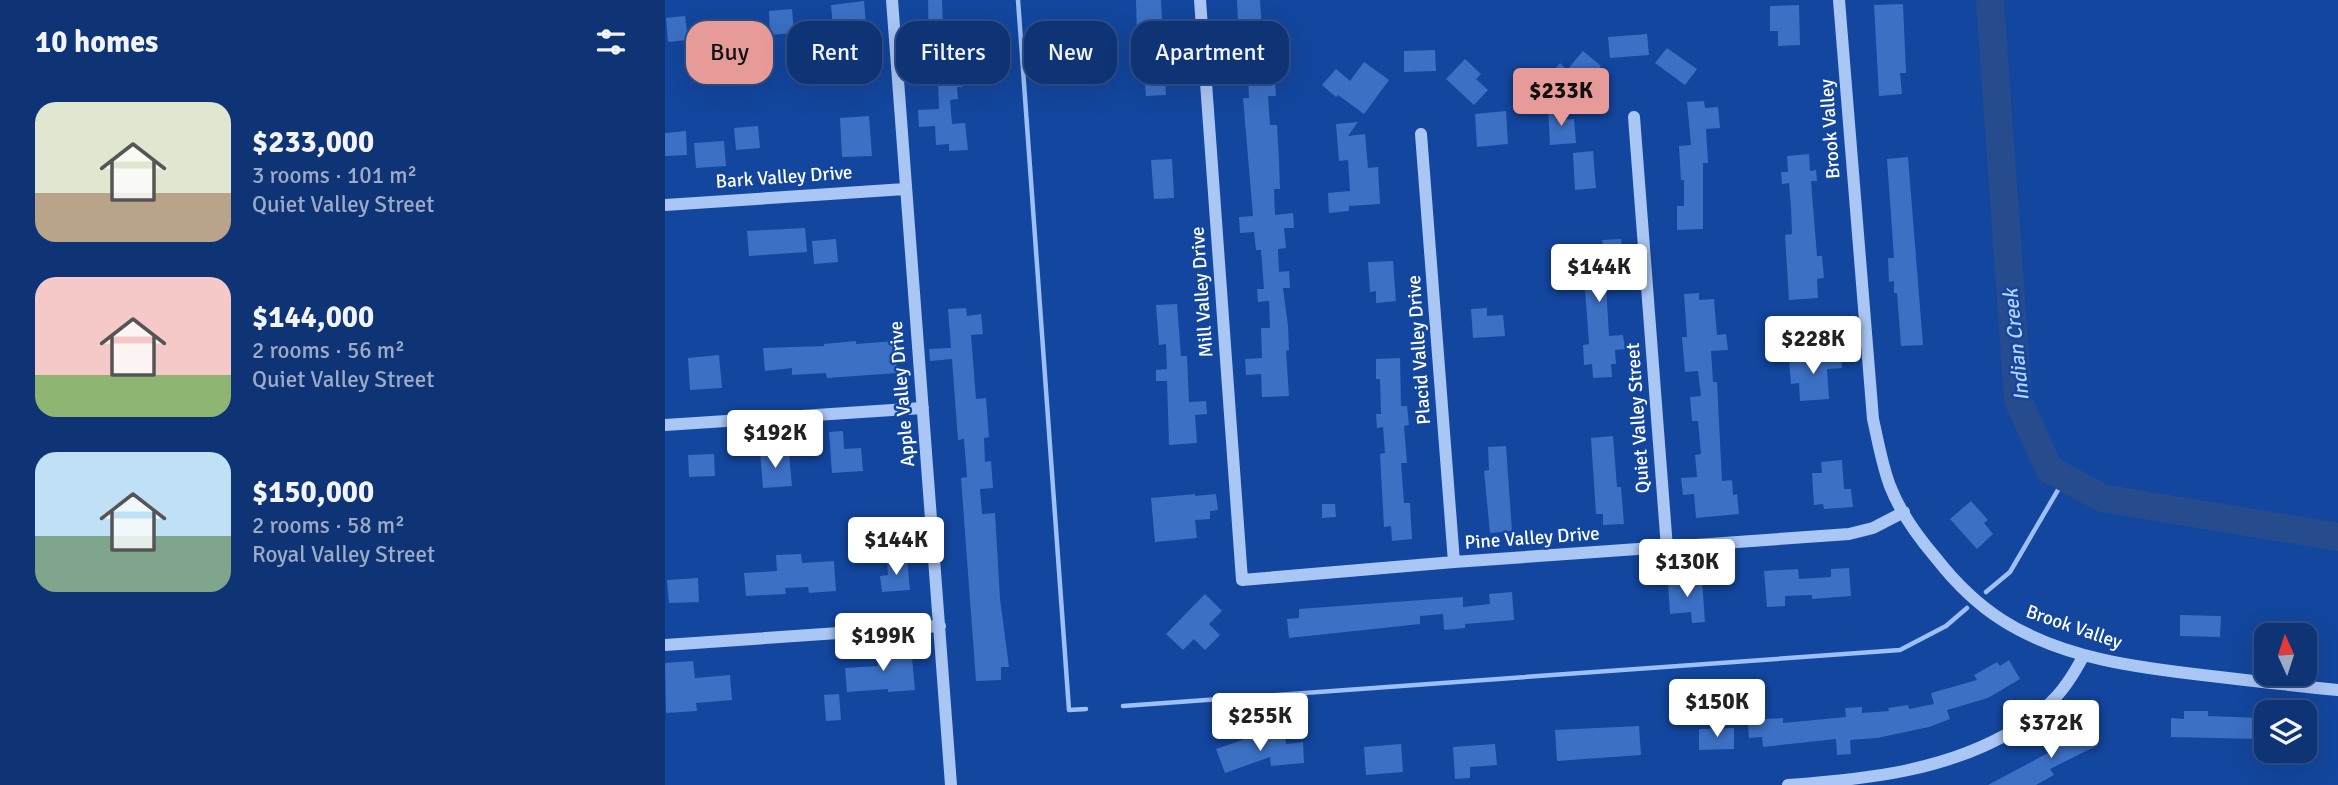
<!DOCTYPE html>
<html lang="en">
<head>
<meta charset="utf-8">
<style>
	:root { --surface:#0e3476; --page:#1c3f7e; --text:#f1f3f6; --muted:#9baac5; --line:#2e4f88; --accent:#e69b98 }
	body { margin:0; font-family:Signika,sans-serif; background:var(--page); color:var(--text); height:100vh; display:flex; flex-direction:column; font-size:26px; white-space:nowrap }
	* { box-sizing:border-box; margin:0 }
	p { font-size:23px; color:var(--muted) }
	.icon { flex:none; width:38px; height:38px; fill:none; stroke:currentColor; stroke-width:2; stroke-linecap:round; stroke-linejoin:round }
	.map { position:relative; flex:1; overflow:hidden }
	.side { display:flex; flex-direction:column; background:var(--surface); width:665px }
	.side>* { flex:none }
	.hud { position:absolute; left:21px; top:21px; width:665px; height:63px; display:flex; gap:14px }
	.needle { width:46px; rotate:357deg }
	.buttons { position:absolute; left:1589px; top:623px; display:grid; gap:14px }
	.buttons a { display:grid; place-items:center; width:63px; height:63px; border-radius:14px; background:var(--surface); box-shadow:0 7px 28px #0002,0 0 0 2px var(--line); font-size:35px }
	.price { position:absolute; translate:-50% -60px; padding:0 16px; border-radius:7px; background:#fff; color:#222; font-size:23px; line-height:46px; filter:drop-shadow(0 2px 4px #0008) }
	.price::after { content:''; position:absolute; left:50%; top:42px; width:21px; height:16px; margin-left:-10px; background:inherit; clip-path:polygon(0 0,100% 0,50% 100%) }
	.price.selected { background:var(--accent); color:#111 }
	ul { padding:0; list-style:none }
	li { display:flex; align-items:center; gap:21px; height:175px; padding:0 35px }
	li span { display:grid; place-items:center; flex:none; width:196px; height:140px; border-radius:21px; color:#555 }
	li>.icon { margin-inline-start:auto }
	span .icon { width:84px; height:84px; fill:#fffc; stroke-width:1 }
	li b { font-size:30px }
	h2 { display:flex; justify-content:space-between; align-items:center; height:84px; padding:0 35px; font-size:30px }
	.pill { padding:0 24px; border-radius:21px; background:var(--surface); box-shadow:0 7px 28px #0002,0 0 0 2px var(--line); font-size:24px; line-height:63px }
	.pill.selected { background:var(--accent); color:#111 }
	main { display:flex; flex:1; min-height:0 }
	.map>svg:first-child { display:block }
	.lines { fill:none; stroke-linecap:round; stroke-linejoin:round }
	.stream { stroke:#9cc0f7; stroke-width:4.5 }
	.river { stroke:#264c8e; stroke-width:28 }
	.building { fill:#3c70c5 }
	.minor { stroke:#aac6f4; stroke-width:12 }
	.labels { text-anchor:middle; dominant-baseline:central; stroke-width:5; stroke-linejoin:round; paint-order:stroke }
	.street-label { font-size:19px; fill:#fff; stroke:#13469e }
	.water-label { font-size:21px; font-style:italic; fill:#b6d1fa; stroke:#13469e }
</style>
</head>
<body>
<main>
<section class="side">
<h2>10 homes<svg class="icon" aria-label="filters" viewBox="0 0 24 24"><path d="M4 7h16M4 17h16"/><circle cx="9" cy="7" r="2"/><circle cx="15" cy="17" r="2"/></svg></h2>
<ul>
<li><span style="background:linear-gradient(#dfe7d0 65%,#b9a48a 0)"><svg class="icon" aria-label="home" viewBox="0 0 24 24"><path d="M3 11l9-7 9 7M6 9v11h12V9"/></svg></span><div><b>$233,000</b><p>3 rooms · 101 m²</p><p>Quiet Valley Street</p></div></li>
<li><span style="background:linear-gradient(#f6c9c9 70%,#8fb573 0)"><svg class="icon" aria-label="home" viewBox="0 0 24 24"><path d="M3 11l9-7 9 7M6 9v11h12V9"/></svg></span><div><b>$144,000</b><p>2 rooms · 56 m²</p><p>Quiet Valley Street</p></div></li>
<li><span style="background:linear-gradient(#bfe0f5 60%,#7fa58c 0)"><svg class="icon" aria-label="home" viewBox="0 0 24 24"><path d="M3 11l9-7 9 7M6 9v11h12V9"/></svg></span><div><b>$150,000</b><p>2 rooms · 58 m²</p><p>Royal Valley Street</p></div></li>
</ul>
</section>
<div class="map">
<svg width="1673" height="785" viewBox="0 0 1673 785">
	<rect width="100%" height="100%" fill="#13469e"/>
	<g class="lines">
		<!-- stream -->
		<path class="stream" d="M353,0L404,710L421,709
			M1321,592L1345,572L1400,478
			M458,706L1235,650L1281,626L1302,608"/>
		<!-- river -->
		<path class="river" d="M1325,0L1353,400L1384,469L1437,498L1673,537"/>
	</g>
	<!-- building -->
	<path class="building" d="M263,0H277L278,29L294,28L297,87H292L293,99L285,100L287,124L300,123L303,150L284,151V144L271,145L270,126L254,127L253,110L274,109L272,49L264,50Z
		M471,0H496L501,95L481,96L479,72H473Z
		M572,0H595L598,48L574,49Z
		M199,1L202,35L182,37L181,27L168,28L166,5Z
		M1238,4L1241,73H1235L1237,94L1214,96L1209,5Z
		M1134,5L1135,45L1113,46V31H1105V6Z
		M127,9L129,33L105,35L104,11Z
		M20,16L23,40L3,42L1,18Z
		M982,34L984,55L945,58L943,37Z
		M1002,48L1032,69L1020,85L990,63Z
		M770,50L771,71L739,72V51Z
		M918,51L936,66L910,98L884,76L895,63L902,70Z
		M800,59L816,74L811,79L823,90L809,105L781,79Z
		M699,62L724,80L699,114L673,95L671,97L657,85L671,69L685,81Z
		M600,74V82L610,81L611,96H603L605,125H612L614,160L615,189H609L610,215L628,213L629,228H619L621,248L613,249L614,272L624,271L625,288H618L623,326L624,350L621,351L624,396L597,397L596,374L581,375L580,359L597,358L596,328H605L604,301L593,302L592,289H599L596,250H591L589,232L575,233L574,217L588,216L578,98H584L583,75Z
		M1039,101L1040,108L1053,107L1055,128L1041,129L1043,163H1038V229L1012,230V206H1019V180H1016L1014,146L1026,145L1022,102Z
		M902,107L891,120L909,119L911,143L885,145L883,108Z
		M841,111L843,144L812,147L810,114Z
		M204,116L207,156L177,157L175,118Z
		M693,122L683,136L700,134L703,168L713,167L715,204L684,206V211L664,213L663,193L685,191L683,160L674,161L671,124Z
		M93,126L95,148L71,150L69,128Z
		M21,131L22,155L0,156V133Z
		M59,141L61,166L31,168L29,143Z
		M928,151L931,188L910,190L908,153Z
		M1144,154L1145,171L1151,170L1152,181H1146L1152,256H1157L1159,278L1152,279L1153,298L1124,300L1120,235L1127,234L1126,207L1124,183L1117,184L1116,172H1123L1122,156Z
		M1243,157L1258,345L1236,346L1232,293H1229V281L1224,282L1223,258H1229L1222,159Z
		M507,159L509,198L489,199L486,160Z
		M140,228L142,252L84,256L82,231Z
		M171,239L173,262L149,264L147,241Z
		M956,239L958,257H948L949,268H942L943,285H941L944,336L958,335L960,349L950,350L951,364H946L947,377L928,378L927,364L919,365L918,345L924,344L919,274L917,275L916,261L906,262L905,246L938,244L937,240Z
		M728,261L731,301L711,303V291L705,292L703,262Z
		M1034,293V300L1049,299L1052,335L1061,334L1063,350L1046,351L1048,382H1052L1057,481L1067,480L1068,495L1072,494L1074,514L1031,518L1029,494L1018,495L1016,478L1032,477L1030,455L1036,454L1033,421H1027L1025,397L1036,396L1033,371L1020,372L1017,337H1022L1019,294Z
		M512,304L516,356H522L524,402L541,401L542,414L530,415L532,443L504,445L502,381H491V370L502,369L501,344L494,345L491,305Z
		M301,308L302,316L316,314L318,334L306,335L311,399L321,398L324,437L319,438L320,462L326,461L328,488L315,489L317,514L330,513L335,599L344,667H336V680L311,681L296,478L302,477L299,439L293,440L287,359L265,361L264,349L286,348L283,309Z
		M822,308V316L838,315L840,336L808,338L806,309Z
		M191,341V344L230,341L232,373L162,378L161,373L127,375V368L100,371L98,348L159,346V344Z
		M54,355L57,388L25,390L23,358Z
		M1176,356L1177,368L1162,369L1164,399L1135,401L1134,383L1126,384L1124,360Z
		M735,358L736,406H742L744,425L739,426L742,463H736L739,503H745L747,539L727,541L726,526L719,527L715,454L720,453L718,427L712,428L711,414H716L715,379H711V359Z
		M178,431L179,449L196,448L198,471L167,473L164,432Z
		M948,436L952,487H956L959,524L938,525V514H931L926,438Z
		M841,446L847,531L825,533L819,471L824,470L823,447Z
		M112,450V455L124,454L127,486L98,488L95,451Z
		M49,454L50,476L24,477L23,455Z
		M1177,460L1179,489H1186L1188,507L1159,509L1158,504L1149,505L1147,473H1157L1156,462Z
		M530,494V496L551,494L553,510L545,511V519L530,520L532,538L490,542L486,498Z
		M1306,501L1323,520L1319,523L1328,534L1312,549L1285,519Z
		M657,504H670L671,517L657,518Z
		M136,554L137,563L169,561L171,591L144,593L143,587L120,588L121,594L81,596L79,573L112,571L111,555Z
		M242,559L245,590L217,592L215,576L223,575L222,561Z
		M1184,568L1186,596L1147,599V595L1120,596V606L1102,607L1099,571L1133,569L1134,579L1166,577V569Z
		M33,578L34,602L4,603L2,580Z
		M1037,580L1040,622L1027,623L1026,612L1005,614L1003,583Z
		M847,592L849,620L800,624V628L779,630L778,614L755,616V624L624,638L622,619L634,618V609L798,597V607L825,604L824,594Z
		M540,594L557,611L544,624L555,635L540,650L529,639L518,650L501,634Z
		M1515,615L1556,616L1555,637L1515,636Z
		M229,643L230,659L247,658L250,690L223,692V689L182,692L180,668L213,666L212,644Z
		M1344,660L1355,679L1323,698L1282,710L1285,719L1264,727L1212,738L1185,740L1186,754L1172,755L1171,739L1098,747L1097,737L1084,738L1082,713L1099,712L1100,719L1118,718V723L1181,717L1180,708L1197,707V713L1224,711L1223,708L1243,705L1244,709L1269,704L1266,693L1312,680L1309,675L1332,662L1335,666Z
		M28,661L30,678L65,675L67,700L31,703L32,711L1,713L0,663Z
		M174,694L176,720L161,721L159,695Z
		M1519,711H1543V716L1595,718L1594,739L1506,737V718L1519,719Z
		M974,726L976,755L892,761L890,730Z
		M1424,726L1433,745L1385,769L1389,775L1371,785H1323L1383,753L1381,747Z
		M1069,728V749L1034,750V729Z
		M620,736L621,744L638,742L639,763L606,766L605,757L560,773L551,749L586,737L587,739Z
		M736,744L738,772L701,775L699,747Z
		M830,744L832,765L805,767V778L790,779L788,747Z"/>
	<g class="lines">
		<!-- minor -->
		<path class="minor" d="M227,0L286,785
			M535,0L577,580L789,562L1184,534L1208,528L1239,512
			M1174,0L1208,419C1213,441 1217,465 1225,486C1235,512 1253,537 1271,558C1289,581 1312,604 1337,620C1398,659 1475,668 1546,676C1588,681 1631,686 1673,690
			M969,117L1002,548
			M756,134L789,562
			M0,205L240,189
			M0,425L258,408
			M0,645L275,626
			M1123,785C1203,779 1282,771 1351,729C1365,720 1378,712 1389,699C1402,686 1411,670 1419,655"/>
	</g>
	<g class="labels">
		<!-- street labels -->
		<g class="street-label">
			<text transform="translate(1165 129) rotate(-94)">Brook Valley</text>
			<text transform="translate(119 177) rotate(-4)">Bark Valley Drive</text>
			<text transform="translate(537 292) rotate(-94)">Mill Valley Drive</text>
			<text transform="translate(754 350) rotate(-94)">Placid Valley Drive</text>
			<text transform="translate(237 394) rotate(-95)">Apple Valley Drive</text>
			<text transform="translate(973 418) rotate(-94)">Quiet Valley Street</text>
			<text transform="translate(867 538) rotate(-4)">Pine Valley Drive</text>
			<text transform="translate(1409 627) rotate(19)">Brook Valley</text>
		</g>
		<!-- water labels -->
		<g class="water-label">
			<text transform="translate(1351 345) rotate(-96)">Indian Creek</text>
		</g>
	</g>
</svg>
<div class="buttons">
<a><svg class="needle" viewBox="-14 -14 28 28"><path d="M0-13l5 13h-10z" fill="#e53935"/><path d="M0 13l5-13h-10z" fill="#9baac5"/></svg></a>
<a><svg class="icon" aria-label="layers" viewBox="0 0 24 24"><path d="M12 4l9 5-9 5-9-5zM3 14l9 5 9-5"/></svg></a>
</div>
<b class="price selected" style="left:896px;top:128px">$233K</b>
<b class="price" style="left:934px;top:304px">$144K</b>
<b class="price" style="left:1148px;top:376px">$228K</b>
<b class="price" style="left:110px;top:470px">$192K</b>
<b class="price" style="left:231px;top:577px">$144K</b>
<b class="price" style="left:1022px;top:599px">$130K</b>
<b class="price" style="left:218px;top:673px">$199K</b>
<b class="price" style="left:1052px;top:739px">$150K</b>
<b class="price" style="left:595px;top:753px">$255K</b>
<b class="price" style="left:1386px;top:760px">$372K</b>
<div class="hud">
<a class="pill selected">Buy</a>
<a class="pill">Rent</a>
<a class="pill">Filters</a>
<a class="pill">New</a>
<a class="pill">Apartment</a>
</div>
</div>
</main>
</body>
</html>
